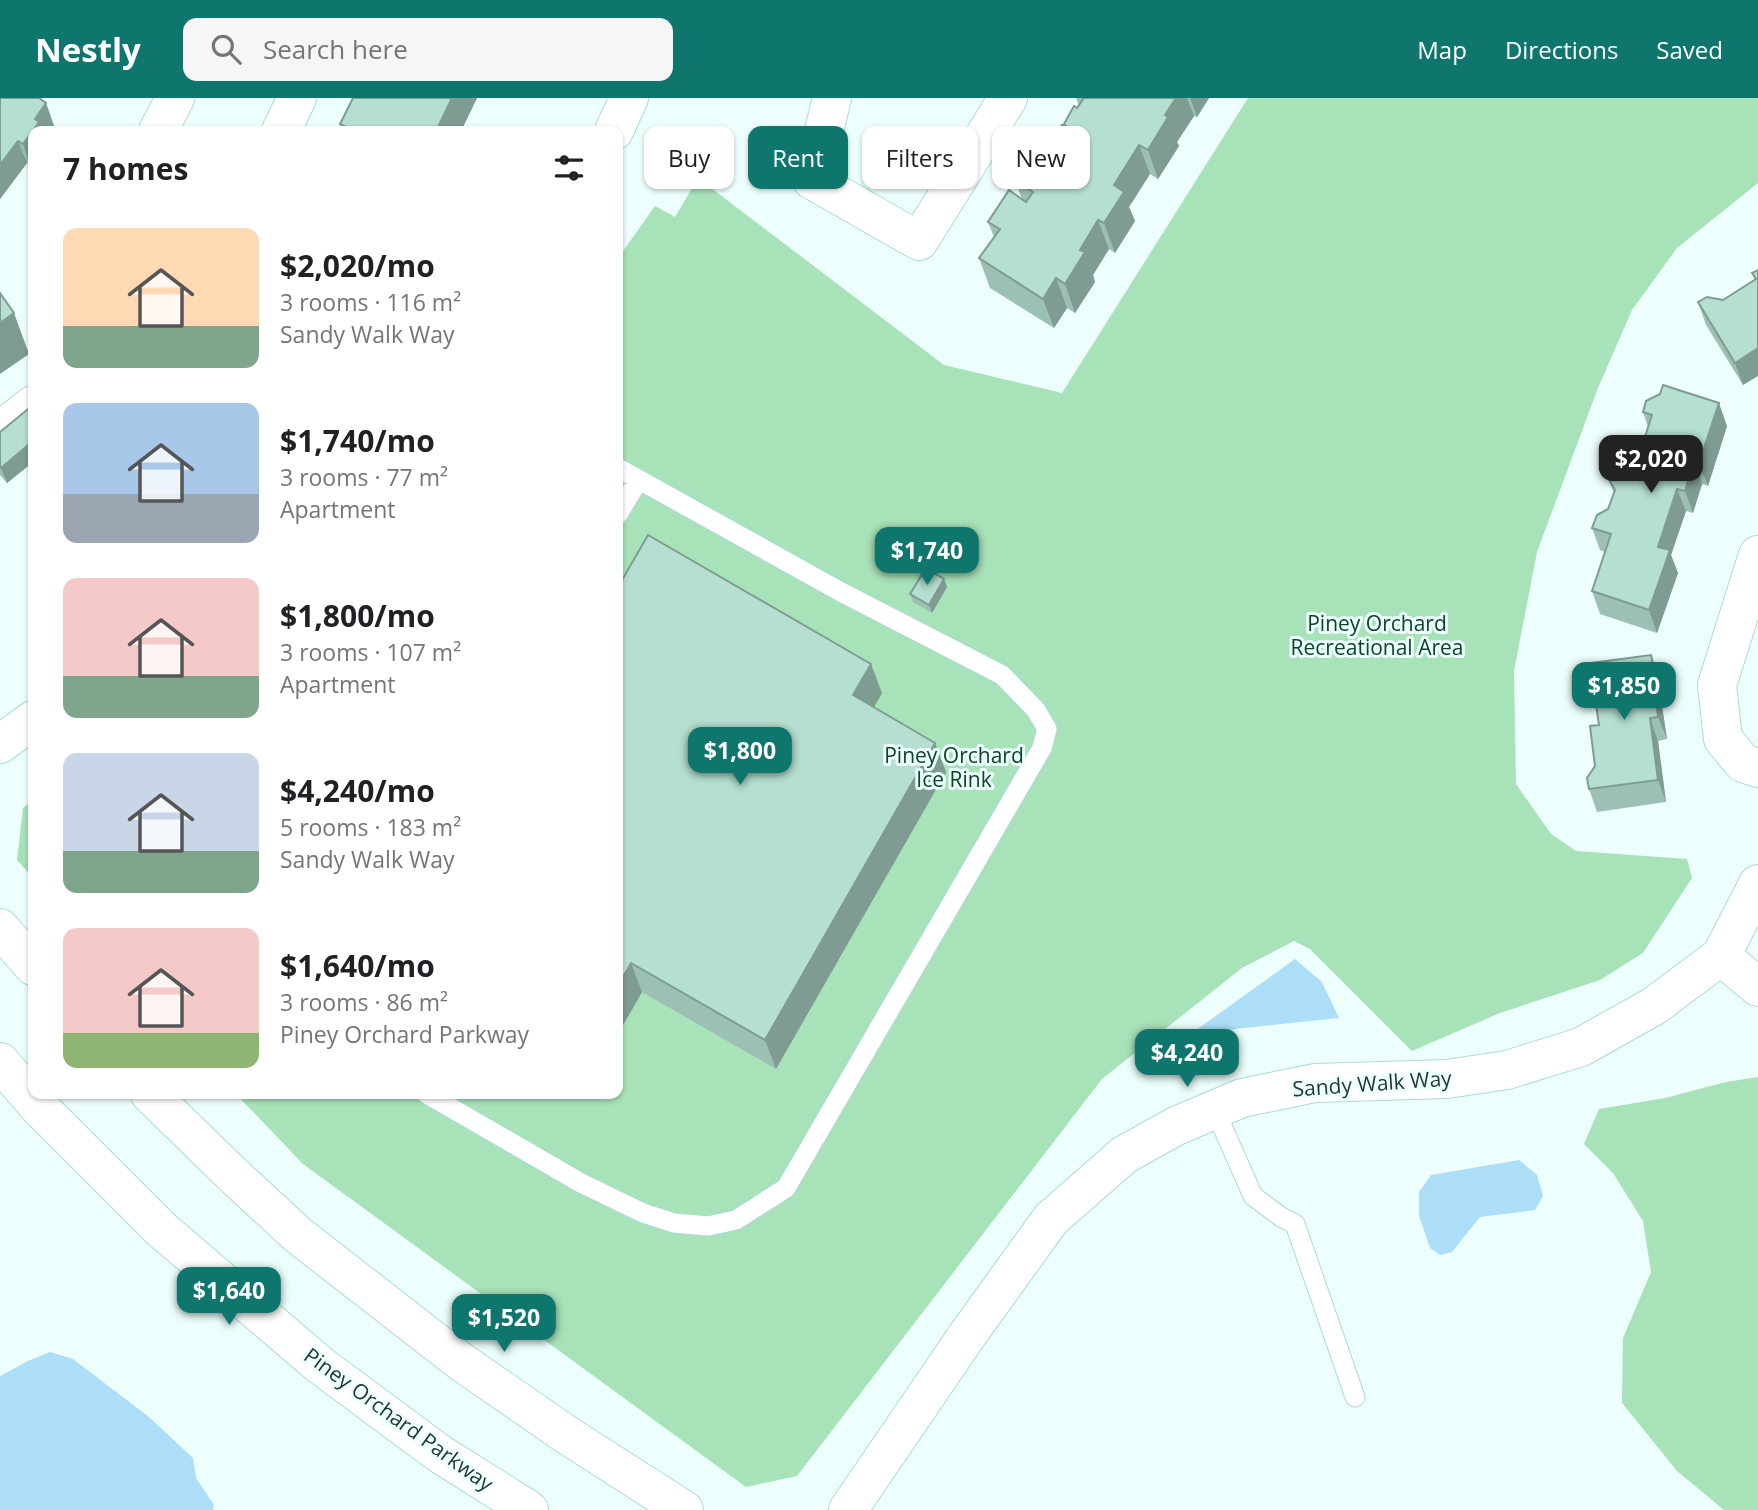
<!DOCTYPE html>
<html lang="en">
<head>
<meta charset="utf-8">
<style>
	:root { --surface:#fff; --page:#f6f6f6; --text:#202124; --muted:#757577; --accent:#0f766e }
	body { margin:0; font-family:"Open Sans",sans-serif; background:var(--page); color:var(--text); height:100vh; display:flex; flex-direction:column; font-size:26px; white-space:nowrap }
	* { box-sizing:border-box; margin:0 }
	p { font-size:23px; color:var(--muted) }
	.icon { flex:none; width:38px; height:38px; fill:none; stroke:currentColor; stroke-width:2; stroke-linecap:round; stroke-linejoin:round }
	.map { position:relative; flex:1; overflow:hidden }
	.details { position:absolute; left:28px; top:28px; width:595px; height:973px; display:flex; flex-direction:column; background:var(--surface); border-radius:14px; box-shadow:0 2px 5px #0004 }
	.details>* { flex:none }
	.hud { position:absolute; left:644px; top:28px; width:665px; height:63px; display:flex; gap:14px }
	.price { position:absolute; translate:-50% -60px; padding:0 16px; border-radius:14px; background:var(--accent); color:#fff; font-size:23px; line-height:46px; filter:drop-shadow(0 2px 4px #0008) }
	.price::after { content:''; position:absolute; left:50%; top:42px; width:21px; height:16px; margin-left:-10px; background:inherit; clip-path:polygon(0 0,100% 0,50% 100%) }
	.price.on { background:#222; color:#fff }
	ul { padding:0; list-style:none }
	li { display:flex; align-items:center; gap:21px; height:175px; padding:0 35px }
	li span { display:grid; place-items:center; flex:none; width:196px; height:140px; border-radius:14px; color:#555 }
	li>.icon { margin-inline-start:auto }
	span .icon { width:84px; height:84px; fill:#fffc; stroke-width:1 }
	li b { font-size:30px }
	h2 { display:flex; justify-content:space-between; align-items:center; height:84px; padding:0 35px; font-size:30px }
	.tag { padding:0 24px; border-radius:14px; background:var(--surface); box-shadow:0 2px 5px #0004; font-size:24px; line-height:63px }
	.tag.on { background:var(--accent); color:#fff }
	header { display:flex; align-items:center; gap:42px; box-sizing:border-box; height:98px; padding:0 35px; background:var(--accent); color:#fff }
	header strong { font-size:33px }
	nav { display:flex; gap:38px; margin-inline-start:auto; font-size:24px }
	.search { width:490px; height:63px; background:var(--page); display:flex; align-items:center; gap:18px; box-sizing:border-box; padding:0 24px; border-radius:14px; color:var(--muted); font-size:26px }
	.map>svg:first-child { display:block }
	.green { fill:#a8e2b8 }
	.water { fill:#acdff7 }
	.lines { fill:none; stroke-linecap:round; stroke-linejoin:round }
	.service-casing { stroke:#acdbd8; stroke-width:21 }
	.minor-casing { stroke:#acdbd8; stroke-width:40 }
	.tertiary-casing { stroke:#acdbd8; stroke-width:40 }
	.service { stroke:#fff; stroke-width:19 }
	.minor { stroke:#fff; stroke-width:38 }
	.tertiary { stroke:#fff; stroke-width:38 }
	.wall { fill:#9cc0b3 }
	.shaded-wall { fill:#7f9c92 }
	.building { fill:#b5dfd0; stroke:#7f9c92; stroke-width:2 }
	.labels { text-anchor:middle; dominant-baseline:central; stroke-width:6; stroke-linejoin:round; paint-order:stroke }
	.park-label { font-size:21px; fill:#0c4524; stroke:#ecfffd }
	.street-label { font-size:21px; fill:#243736; stroke:#ecfffd }
</style>
</head>
<body>
<header>
<strong>Nestly</strong>
<div class="search"><svg class="icon" aria-label="search" viewBox="0 0 24 24"><circle cx="10" cy="10" r="6"/><path d="M15 15l6 6"/></svg>Search here</div>
<nav><a>Map</a><a>Directions</a><a>Saved</a></nav>
</header>
<div class="map">
<svg width="1758" height="1412" viewBox="0 0 1758 1412">
	<rect width="100%" height="100%" fill="#ecfffd"/>
	<!-- green -->
	<path class="green" d="M1248,0H1758V85L1677,150L1632,212L1598,290L1537,454L1514,573L1516,686L1551,736L1576,753L1687,761L1692,780L1643,855L1600,882L1500,915L1412,953L1310,851L1294,843L1242,870L1102,981L797,1378L746,1389L303,1066L236,996H618V160L655,108L675,119L698,80L944,267L1062,295Z
		M33,702V780L17,762L23,710Z
		M1758,979V1412H1724L1677,1373L1622,1305L1623,1240L1651,1174L1643,1123L1613,1075L1584,1046L1599,1011L1665,1000L1726,984Z"/>
	<!-- water -->
	<path class="water" d="M1295,861L1322,884L1339,920L1235,931L1156,961Z
		M1519,1062L1537,1077L1543,1098L1535,1112L1480,1119L1452,1154L1440,1157L1430,1150L1419,1118V1094L1431,1077Z
		M50,1254L73,1261L149,1319L193,1360L196,1380L214,1407L213,1412H0V1278L28,1263Z"/>
	<g class="lines">
		<defs>
			<path id="service" d="M618,416L638,383
				M427,996L581,1085L643,1115L674,1125L708,1128L736,1122L786,1090L1042,650L1047,631L1036,612L1002,577L841,494L618,370
				M1215,1012L1253,1098L1281,1119L1295,1126L1355,1299"/>
			<path id="minor" d="M832,0L812,82L919,143L1008,0
				M158,33L175,0
				M281,33L297,0
				M614,33L629,0
				M0,333L33,307
				M1758,457L1717,587L1723,641L1743,665L1758,670
				M0,646L33,622
				M1721,858L1758,889
				M848,1412L968,1236L1051,1121L1124,1057L1176,1028L1242,1000L1315,985L1447,981L1507,972L1581,949L1654,908L1721,858L1758,786"/>
			<path id="tertiary" d="M0,830L33,868
				M0,964L38,1008L162,1132L320,1267L440,1356L529,1412
				M150,996L231,1075L298,1137L460,1263L567,1337L684,1412"/>
		</defs>
		<!-- service casing -->
		<use href="#service" class="service-casing"/>
		<!-- minor casing -->
		<use href="#minor" class="minor-casing"/>
		<!-- tertiary casing -->
		<use href="#tertiary" class="tertiary-casing"/>
		<!-- service -->
		<use href="#service" class="service"/>
		<!-- minor -->
		<use href="#minor" class="minor"/>
		<!-- tertiary -->
		<use href="#tertiary" class="tertiary"/>
	</g>
	<!-- wall -->
	<path class="wall" d="M0,0L46,5L54,28L33,33L31,69L27,65L0,101Z
		M353,0H477L461,33H343L340,26Z
		M1076,0H1209L1197,19L1194,18L1177,44L1179,48L1158,81L1150,76L1129,109L1135,123L1115,155L1109,151L1093,177L1095,184L1075,215L1067,210L1054,230L990,190L979,160L994,139L988,124L1022,101L1015,83L1046,59L1052,49L1051,45L1065,29L1064,26L1079,8Z
		M1758,172L1743,287L1706,227L1698,204L1723,202L1755,182L1752,175Z
		M33,307V364L7,385L0,377V334Z
		M1643,314L1727,328L1708,388L1702,386L1693,415L1686,413L1671,457L1678,475L1657,535L1600,516L1592,493L1605,454L1600,452L1592,430L1608,411L1614,395L1608,380L1627,374L1642,348L1648,329Z
		M944,481L947,489L932,515L913,504L910,496Z
		M618,489L882,595L874,609L935,645L946,674L776,971L642,894L618,936Z
		M1659,580L1665,607L1662,608L1667,641L1658,643L1666,704L1597,714L1589,691L1595,668L1599,627Z"/>
	<!-- shaded-wall -->
	<path class="shaded-wall" d="M452,0H477L461,33H436Z
		M1176,0H1187L1194,18L1177,44L1179,48L1158,81L1148,52L1165,17Z
		M1190,0H1209L1197,19Z
		M46,5L54,28L50,33H33V66L31,69L23,46L35,21Z
		M18,43L27,65L0,101V67Z
		M1139,47L1150,76L1129,109L1135,123L1115,155L1104,125L1114,87Z
		M1098,122L1109,151L1093,177L1095,184L1075,215L1065,186L1080,152Z
		M1056,180L1067,210L1054,230L1043,201Z
		M14,215L29,256L0,276V225Z
		M1758,250V278L1743,287L1735,265Z
		M1719,305L1727,328L1708,388L1699,365Z
		M33,343V364L7,385L1,370Z
		M1694,363L1702,386L1693,415L1685,393Z
		M1677,391L1686,413L1671,457L1678,475L1657,535L1649,512L1658,449Z
		M944,481L947,489L932,515L929,507Z
		M1651,557L1659,580L1665,607L1657,584Z
		M871,566L882,595L864,627L853,597Z
		M1654,585L1662,608L1667,641L1658,619Z
		M1650,620L1658,643L1666,704L1658,682Z
		M935,645L946,674L776,971L765,942Z
		M631,865L642,894L618,936V888Z"/>
	<!-- building -->
	<path class="building" d="M0,0H39L46,5L35,21L39,24L35,30L23,46L18,43L0,67Z
		M353,0H452L436,33H354L340,26Z
		M1084,0H1176L1165,17L1168,19L1148,52L1139,47L1114,87L1124,94L1104,125L1098,122L1080,152L1085,154L1065,186L1056,180L1043,201L979,160L1000,131L988,124L1009,92L1026,104L1033,94L1015,83L1035,52L1046,59L1054,47L1051,45L1062,27L1065,29L1066,28L1064,26L1074,8L1077,10Z
		M1758,172V250L1735,265L1698,204L1707,199L1723,202L1756,181L1752,175Z
		M0,195L14,215L0,225Z
		M1663,287L1719,305L1699,365L1694,363L1685,393L1677,391L1658,449L1670,452L1649,512L1592,493L1611,436L1592,430L1597,417L1608,411L1615,392L1608,380L1612,369L1627,374L1637,346L1642,348L1652,317L1643,314L1646,303L1660,296Z
		M33,307V343L1,370L0,369V334Z
		M648,437L871,566L853,597L935,645L765,942L631,865L618,888V489Z
		M926,470L944,481L929,507L910,496Z
		M1651,557L1657,584L1654,585L1658,619L1650,620L1658,682L1589,691L1587,680L1595,668L1590,628L1599,627L1590,565Z"/>
	<g class="labels">
		<!-- park labels -->
		<g class="park-label">
			<text x="1377" y="525">Piney Orchard<tspan x="1377" dy="24">Recreational Area</tspan></text>
			<text x="954" y="657">Piney Orchard<tspan x="954" dy="24">Ice Rink</tspan></text>
		</g>
		<!-- street labels -->
		<g class="street-label">
			<text transform="translate(1372 985) rotate(-4)">Sandy Walk Way</text>
			<text transform="translate(399 1321) rotate(36)">Piney Orchard Parkway</text>
		</g>
	</g>
</svg>
<b class="price on" style="left:1651px;top:397px">$2,020</b>
<b class="price" style="left:927px;top:489px">$1,740</b>
<b class="price" style="left:1624px;top:624px">$1,850</b>
<b class="price" style="left:740px;top:689px">$1,800</b>
<b class="price" style="left:1187px;top:991px">$4,240</b>
<b class="price" style="left:229px;top:1229px">$1,640</b>
<b class="price" style="left:504px;top:1256px">$1,520</b>
<div class="hud">
<a class="tag">Buy</a>
<a class="tag on">Rent</a>
<a class="tag">Filters</a>
<a class="tag">New</a>
</div>
<section class="details">
<h2>7 homes<svg class="icon" aria-label="filters" viewBox="0 0 24 24"><path d="M4 7h16M4 17h16"/><circle cx="9" cy="7" r="2"/><circle cx="15" cy="17" r="2"/></svg></h2>
<ul>
<li><span style="background:linear-gradient(#ffd9b3 70%,#7fa58c 0)"><svg class="icon" aria-label="home" viewBox="0 0 24 24"><path d="M3 11l9-7 9 7M6 9v11h12V9"/></svg></span><div><b>$2,020/mo</b><p>3 rooms · 116 m²</p><p>Sandy Walk Way</p></div></li>
<li><span style="background:linear-gradient(#a9c7e8 65%,#9aa5b1 0)"><svg class="icon" aria-label="home" viewBox="0 0 24 24"><path d="M3 11l9-7 9 7M6 9v11h12V9"/></svg></span><div><b>$1,740/mo</b><p>3 rooms · 77 m²</p><p>Apartment</p></div></li>
<li><span style="background:linear-gradient(#f6c9c9 70%,#7fa58c 0)"><svg class="icon" aria-label="home" viewBox="0 0 24 24"><path d="M3 11l9-7 9 7M6 9v11h12V9"/></svg></span><div><b>$1,800/mo</b><p>3 rooms · 107 m²</p><p>Apartment</p></div></li>
<li><span style="background:linear-gradient(#c9d6e8 70%,#7fa58c 0)"><svg class="icon" aria-label="home" viewBox="0 0 24 24"><path d="M3 11l9-7 9 7M6 9v11h12V9"/></svg></span><div><b>$4,240/mo</b><p>5 rooms · 183 m²</p><p>Sandy Walk Way</p></div></li>
<li><span style="background:linear-gradient(#f6c9c9 75%,#8fb573 0)"><svg class="icon" aria-label="home" viewBox="0 0 24 24"><path d="M3 11l9-7 9 7M6 9v11h12V9"/></svg></span><div><b>$1,640/mo</b><p>3 rooms · 86 m²</p><p>Piney Orchard Parkway</p></div></li>
</ul>
</section>
</div>
</body>
</html>
